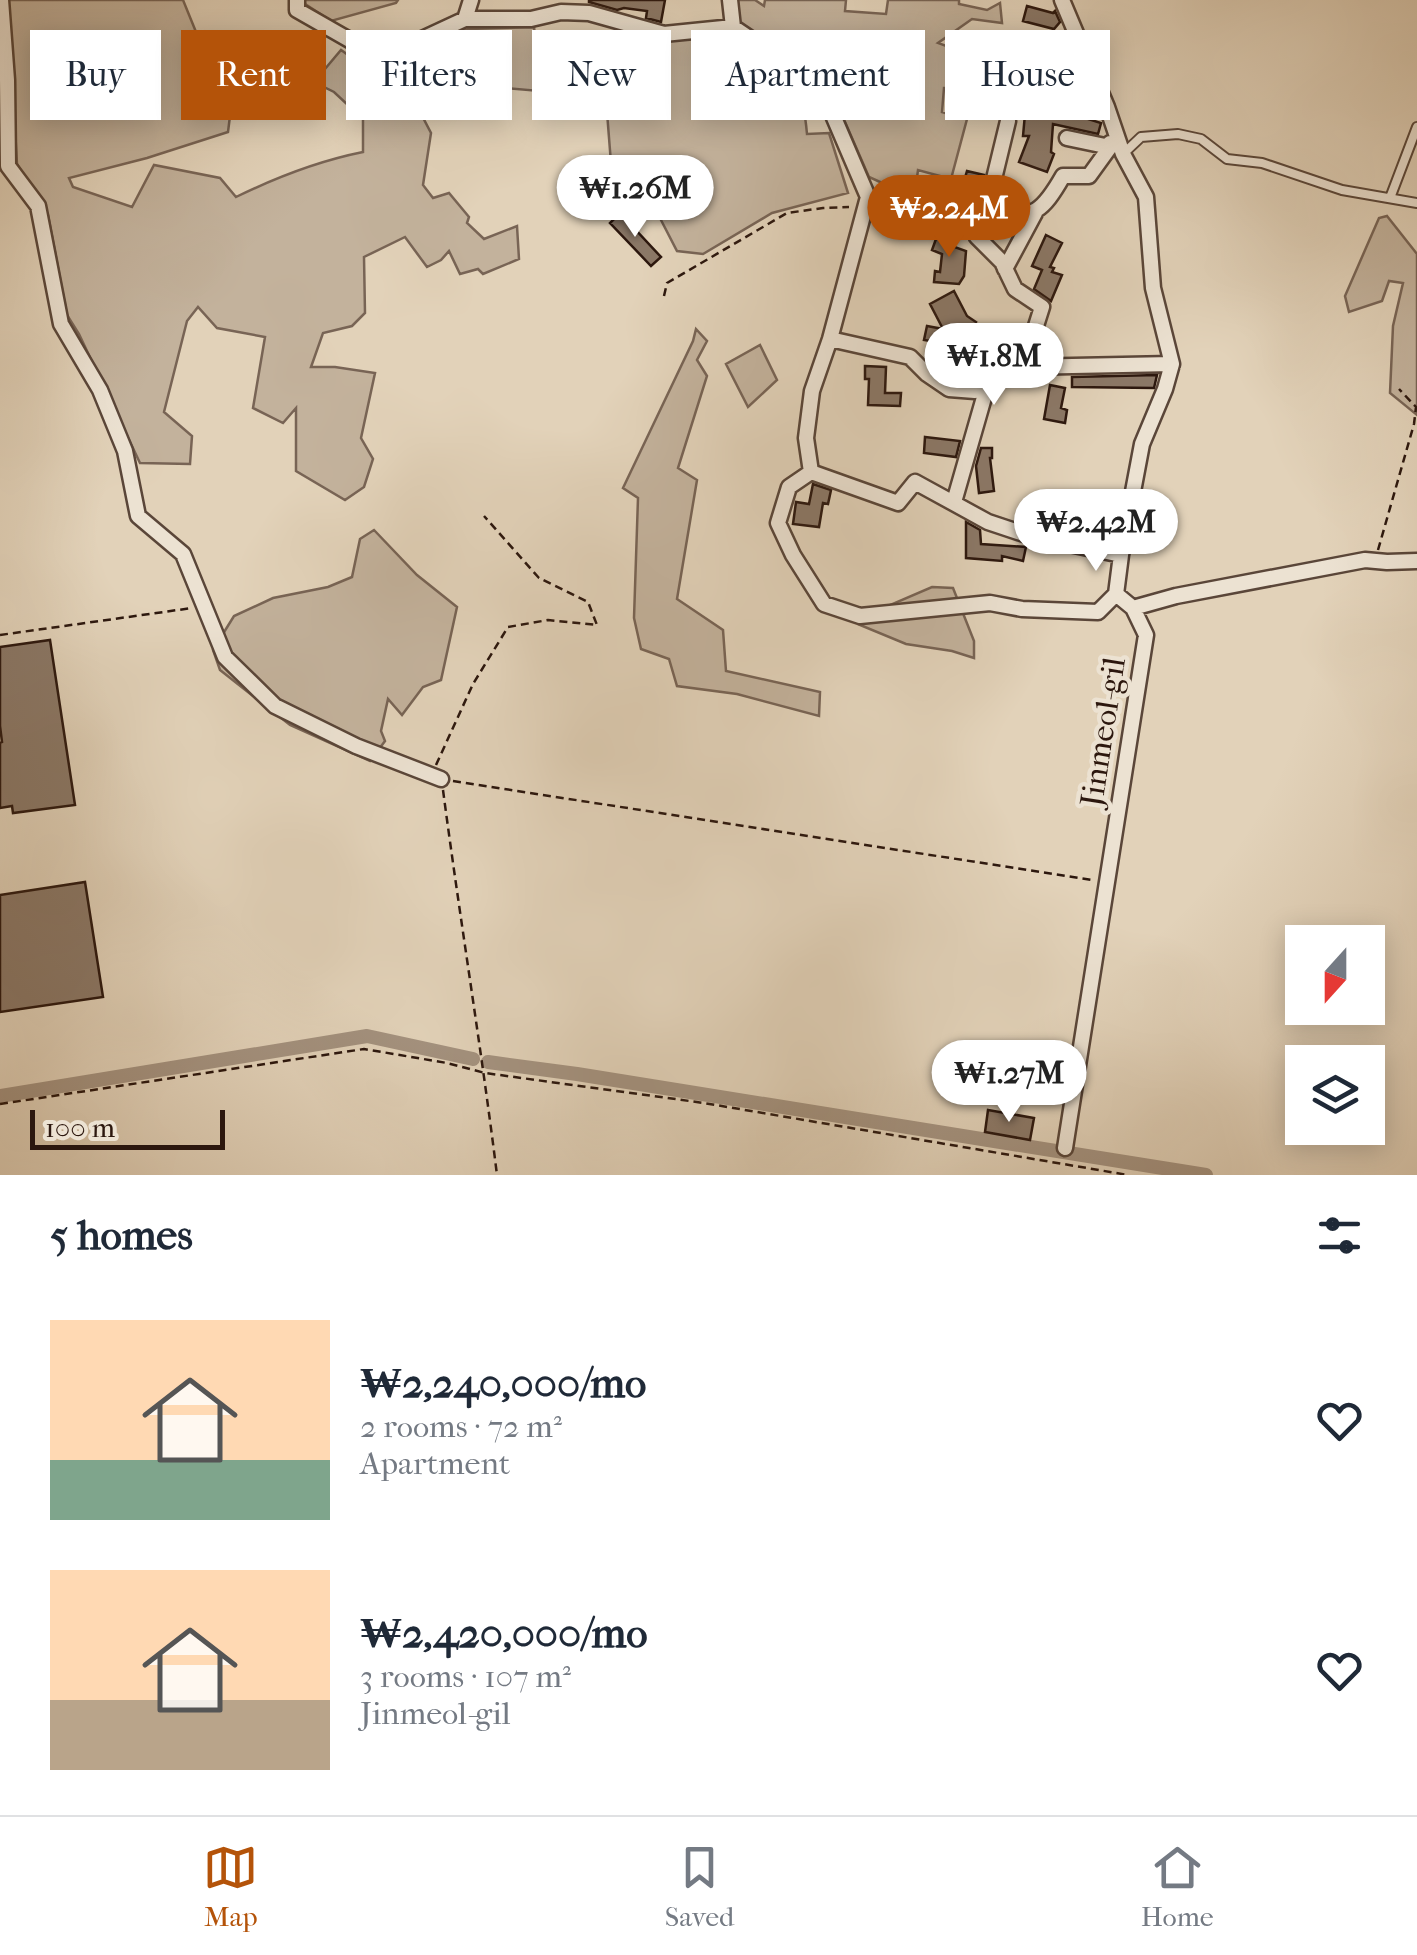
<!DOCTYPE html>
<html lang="en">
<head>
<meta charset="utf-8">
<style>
	:root { --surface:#fff; --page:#f2f2f3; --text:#1f2937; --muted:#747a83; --line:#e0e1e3; --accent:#b45309 }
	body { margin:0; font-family:"IM FELL French Canon",serif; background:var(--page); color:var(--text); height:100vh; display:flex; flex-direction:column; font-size:38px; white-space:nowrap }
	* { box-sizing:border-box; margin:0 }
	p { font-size:32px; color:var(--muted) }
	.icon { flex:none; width:55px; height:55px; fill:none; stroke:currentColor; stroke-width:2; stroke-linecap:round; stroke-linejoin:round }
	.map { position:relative; height:1175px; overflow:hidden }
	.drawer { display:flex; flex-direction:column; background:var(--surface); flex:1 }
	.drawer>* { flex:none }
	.hud { position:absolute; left:30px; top:30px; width:1358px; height:90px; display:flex; gap:20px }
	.needle { width:65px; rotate:201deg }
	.controls { position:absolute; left:1285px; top:925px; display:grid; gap:20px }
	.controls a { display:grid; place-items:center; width:100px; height:100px; border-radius:0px; background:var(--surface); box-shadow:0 5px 25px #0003; font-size:50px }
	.scale { position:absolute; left:30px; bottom:25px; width:195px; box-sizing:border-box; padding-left:10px; border:5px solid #2c170e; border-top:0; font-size:28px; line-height:35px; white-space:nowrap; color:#2c170e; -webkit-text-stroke:8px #ece2d2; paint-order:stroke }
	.price { position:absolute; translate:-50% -85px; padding:0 22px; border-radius:35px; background:#fff; color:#222; font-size:32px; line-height:65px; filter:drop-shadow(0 2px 5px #0008) }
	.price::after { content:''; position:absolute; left:50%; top:60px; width:30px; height:22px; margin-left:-15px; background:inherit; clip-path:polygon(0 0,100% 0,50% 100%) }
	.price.selected { background:var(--accent); color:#fff }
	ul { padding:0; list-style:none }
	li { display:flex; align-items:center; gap:30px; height:250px; padding:0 50px }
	li span { display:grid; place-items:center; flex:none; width:280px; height:200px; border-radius:0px; color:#555 }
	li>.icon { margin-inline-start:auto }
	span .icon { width:120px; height:120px; fill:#fffc; stroke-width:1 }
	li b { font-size:42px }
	h2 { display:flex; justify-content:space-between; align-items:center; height:120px; padding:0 50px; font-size:42px }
	.chip { padding:0 35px; border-radius:0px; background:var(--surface); box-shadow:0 5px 25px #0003; font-size:35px; line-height:90px }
	.chip.selected { background:var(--accent); color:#fff }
	.dock { display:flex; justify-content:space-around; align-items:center; height:140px; border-top:2px solid var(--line); background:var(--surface); font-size:28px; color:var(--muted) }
	.dock a { display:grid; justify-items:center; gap:5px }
	.dock .selected { color:var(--accent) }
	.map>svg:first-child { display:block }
	.green { fill:#c3b29c; stroke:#786455; stroke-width:2.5 }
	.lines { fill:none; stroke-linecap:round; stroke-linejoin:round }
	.canal { stroke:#a4927f; stroke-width:14 }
	.building { fill:#8b7867; stroke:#2c170e; stroke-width:2.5 }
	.lane-casing { stroke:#5a4639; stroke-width:12 }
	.street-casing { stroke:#5a4639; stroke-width:19 }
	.path { stroke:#2c170e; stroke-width:2.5; stroke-dasharray:8 5; stroke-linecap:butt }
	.lane { stroke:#ece2d2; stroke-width:8 }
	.street { stroke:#ece2d2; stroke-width:14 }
	.labels { text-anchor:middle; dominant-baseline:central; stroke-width:9; stroke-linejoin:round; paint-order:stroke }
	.street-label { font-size:32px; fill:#2c170e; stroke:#ece2d2 }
</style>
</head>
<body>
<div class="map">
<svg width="1417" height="1175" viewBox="0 0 1417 1175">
	<rect width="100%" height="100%" fill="#e2d2b9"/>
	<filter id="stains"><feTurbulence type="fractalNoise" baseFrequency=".002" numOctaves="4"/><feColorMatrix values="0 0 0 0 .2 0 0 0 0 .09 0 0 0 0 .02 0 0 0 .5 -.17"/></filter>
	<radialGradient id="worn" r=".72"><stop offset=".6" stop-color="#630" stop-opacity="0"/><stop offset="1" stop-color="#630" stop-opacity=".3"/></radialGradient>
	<!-- green -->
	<path class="green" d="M8,0H183L196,32L216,47L208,78L231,108L228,132L147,158L69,178L73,187L132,207L154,165L220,178L236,197C277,177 318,161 363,152V119L334,92L314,82L341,50L365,67L387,68L445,37L468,29L534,27L539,70V91L463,84L418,108L431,133L423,185L433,198L449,193L469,217L467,223L484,239L517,226L519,259L483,274L478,269L460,274L449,251L441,260L427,267L405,237L364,257L365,313L352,326L323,333L311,367H335L375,373L361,438L373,459L364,487L345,500L296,471V408L283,423L253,408L265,337L217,328L198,307L187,321L164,412L192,436L190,464L140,463L79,334L67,315L48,215L17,164Z
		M299,0H398L396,3L331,21Z
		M738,0H755L764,6L765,0H846L845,11L886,14L888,0H959V4L987,10L1000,3L1002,23L972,19L938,43L984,60L981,89L944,88L942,112L967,119L951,179L918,170L916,185L891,187L869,177L845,122L819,87L770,47L763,58C797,85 803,90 807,134L829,133L848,193L772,213L703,254L677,251L661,220L669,203L667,178L638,172L611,163L603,61L606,32L718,33L739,42Z
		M1387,216L1417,254V415L1390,393L1393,326L1403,283L1389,281L1382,301L1349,312L1345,296L1379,218Z
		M696,329L707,341L697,360L707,376L678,468L697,480L677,599L723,630L726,671L820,692L819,716L737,694L677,686L669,659L641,649L634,618L638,498L623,488L693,341Z
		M760,345L777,380L748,407L726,364Z
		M374,530L417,575L457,607L441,680L423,687L402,715L388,699L381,731L385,741L370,761L290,725L220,670L213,650L234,616L273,598L328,587L352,577L360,539Z
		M932,587L953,588L974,641V658L952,651L906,644L860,625L890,605Z"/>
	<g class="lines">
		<!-- canal -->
		<path class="canal" d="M488,1062L577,1074L1206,1175
			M0,1096L367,1036L473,1059"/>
	</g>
	<!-- building -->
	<path class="building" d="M589,0H665L661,22L646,18L647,11L624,8L617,10L589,2Z
		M1027,6L1053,13L1055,11L1060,22L1054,29L1023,21Z
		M1064,32L1066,37L1059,66L1064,70L1054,86L1083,78L1089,91L1062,98L1092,107L1088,119L1101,123L1098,134L1053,124L1051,152L1054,154L1047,172L1019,162L1029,136H1023L1025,114L993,102L997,92L1024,101L1033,82H1031L1053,49L1044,46L1047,35L1060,38Z
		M967,171L984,175L977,206L963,200L964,196L960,195Z
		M620,213L661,257L651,266L610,223Z
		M940,228L950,232L946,244L966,251L964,276L959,284L934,282L935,271L940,272L942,254L932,250Z
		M1046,235L1062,243L1050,267L1054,268L1052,272L1062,275L1051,301L1034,289L1042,270L1032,266Z
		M954,291L967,316L976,322L965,339L969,341L965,352L948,347L944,362L927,359L931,341L924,340L927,326L943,329L930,304Z
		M865,366L886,367L885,393H901L900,406L868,405L869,379H865Z
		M1157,375L1154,388L1072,387V377Z
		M1050,385L1065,388L1061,408L1067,410L1065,423L1044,419Z
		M925,437L960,441L956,457L924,453Z
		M981,448H992V458H990L994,491L979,493L976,466Z
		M813,484L831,490L828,504L823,503L819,527L793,524L796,502L809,504Z
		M966,522L980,530L981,544L1026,547L1023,561L1002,556V561L966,558Z
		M50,640L75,805L13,813L12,806L0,808V743L2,742L0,726V647Z
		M85,882L103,997L0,1012V895Z
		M988,1110L1034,1118L1030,1140L985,1132Z"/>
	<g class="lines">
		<defs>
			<path id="lane" d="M1123,154L1141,137L1178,134L1201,139L1227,159L1262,163L1342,190L1417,203
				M1390,198L1417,127"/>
			<path id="street" d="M1,0L7,80L8,166L38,206L61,324L100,390L125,451L138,516L183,554L225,657L275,706L356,746L441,779
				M297,0V10L381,58L465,19L471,0
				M730,0L733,27L785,62L817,91L832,113L868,197L830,339L812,391L806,438L811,472
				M1062,0L1107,107L1123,154L1146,197L1153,288L1172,364L1165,389L1142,444L1121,555L1116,594L1133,608L1146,635L1065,1148
				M465,19H531L561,12L589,13L664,34L733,27
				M1008,121L984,220C1032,214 1038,220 1063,176H1089L1110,147
				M1067,138L1110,147V143
				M868,197L958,210L984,220L977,237L1002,262L1015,289L1042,307L1023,367
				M1005,269L1035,213
				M830,339L910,357L927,374L949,389L975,391L1023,367L1172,364
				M954,502L987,387
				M1116,594L1098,612L1022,609L990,603L860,616L824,604L793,555L778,523L789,487L811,472L898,503L915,482L988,522L1027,535L1121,555
				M1133,608L1176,596L1365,560L1387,562L1417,561"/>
		</defs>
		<!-- lane casing -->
		<use href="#lane" class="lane-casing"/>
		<!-- street casing -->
		<use href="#street" class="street-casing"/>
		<!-- path -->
		<path class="path" d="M664,296L667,283L787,213L823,208L849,207
			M1378,550L1414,424L1416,407L1399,389
			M0,635L192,608
			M436,765L473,684L508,627L548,620L597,625L588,602L539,578L484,516
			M453,781L1092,880
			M443,790C460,919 481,1046 497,1175
			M0,1104L364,1049L447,1063L485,1073L704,1103L1128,1175"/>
		<!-- lane -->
		<use href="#lane" class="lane"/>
		<!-- street -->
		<use href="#street" class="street"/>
	</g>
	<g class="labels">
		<!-- street labels -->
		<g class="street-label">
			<text transform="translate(1103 732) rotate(-81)">Jinmeol-gil</text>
		</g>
	</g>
	<rect width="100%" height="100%" filter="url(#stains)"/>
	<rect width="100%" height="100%" fill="url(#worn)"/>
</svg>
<div class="controls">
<a><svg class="needle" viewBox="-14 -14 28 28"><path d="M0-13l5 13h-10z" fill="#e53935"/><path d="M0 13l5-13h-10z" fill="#747a83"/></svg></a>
<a><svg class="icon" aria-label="layers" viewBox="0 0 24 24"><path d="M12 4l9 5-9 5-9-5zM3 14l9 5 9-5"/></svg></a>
</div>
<div class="scale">100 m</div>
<b class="price" style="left:635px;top:240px">₩1.26M</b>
<b class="price selected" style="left:949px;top:260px">₩2.24M</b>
<b class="price" style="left:994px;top:408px">₩1.8M</b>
<b class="price" style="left:1096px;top:574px">₩2.42M</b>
<b class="price" style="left:1009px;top:1125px">₩1.27M</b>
<div class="hud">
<a class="chip">Buy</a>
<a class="chip selected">Rent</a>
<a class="chip">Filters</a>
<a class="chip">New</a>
<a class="chip">Apartment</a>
<a class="chip">House</a>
</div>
</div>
<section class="drawer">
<h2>5 homes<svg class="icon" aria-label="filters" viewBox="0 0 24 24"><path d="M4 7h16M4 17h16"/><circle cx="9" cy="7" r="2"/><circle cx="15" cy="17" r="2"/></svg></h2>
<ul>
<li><span style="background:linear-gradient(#ffd9b3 70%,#7fa58c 0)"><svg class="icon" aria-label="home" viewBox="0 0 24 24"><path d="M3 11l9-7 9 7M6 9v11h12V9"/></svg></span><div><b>₩2,240,000/mo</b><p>2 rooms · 72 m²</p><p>Apartment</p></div><svg class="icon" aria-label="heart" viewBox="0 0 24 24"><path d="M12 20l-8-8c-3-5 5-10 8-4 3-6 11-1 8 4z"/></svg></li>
<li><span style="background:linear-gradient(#ffd9b3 65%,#b9a48a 0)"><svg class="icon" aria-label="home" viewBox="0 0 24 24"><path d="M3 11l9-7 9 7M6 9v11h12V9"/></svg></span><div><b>₩2,420,000/mo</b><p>3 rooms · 107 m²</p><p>Jinmeol-gil</p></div><svg class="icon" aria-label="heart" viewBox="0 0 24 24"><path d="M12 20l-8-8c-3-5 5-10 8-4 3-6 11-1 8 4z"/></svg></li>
</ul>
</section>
<nav class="dock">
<a class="selected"><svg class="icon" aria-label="map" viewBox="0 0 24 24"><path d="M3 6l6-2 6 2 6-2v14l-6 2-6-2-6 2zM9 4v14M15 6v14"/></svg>Map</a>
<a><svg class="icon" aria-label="saved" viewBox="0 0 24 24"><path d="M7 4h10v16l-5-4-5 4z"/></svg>Saved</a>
<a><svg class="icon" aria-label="home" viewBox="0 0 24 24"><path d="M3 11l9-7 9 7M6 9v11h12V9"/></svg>Home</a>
</nav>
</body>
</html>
